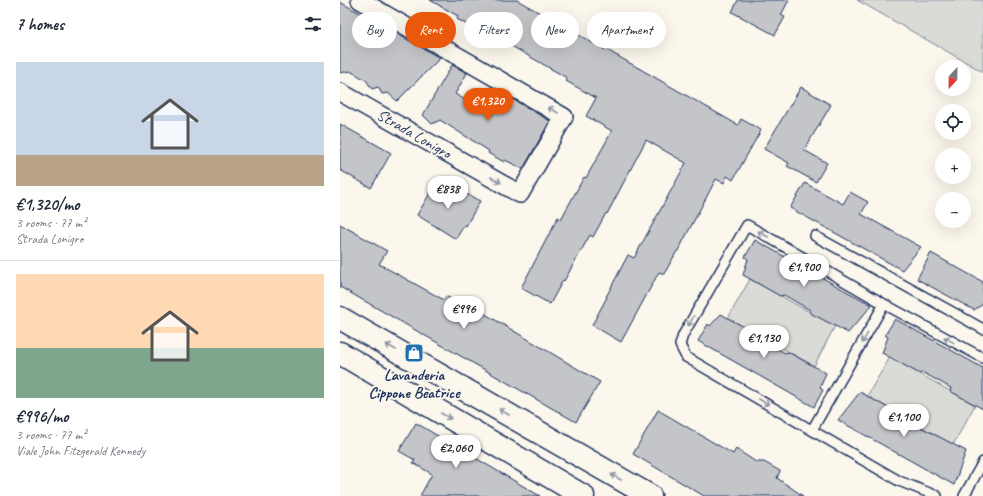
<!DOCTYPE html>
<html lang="en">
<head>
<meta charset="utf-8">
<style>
	:root { --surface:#fff; --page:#f2f2f3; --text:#1f2937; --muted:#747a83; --line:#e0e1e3; --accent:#ea580c }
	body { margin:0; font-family:Caveat,sans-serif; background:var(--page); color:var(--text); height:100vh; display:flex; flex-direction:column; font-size:15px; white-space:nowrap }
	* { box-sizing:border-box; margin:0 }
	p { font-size:13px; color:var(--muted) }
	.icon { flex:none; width:22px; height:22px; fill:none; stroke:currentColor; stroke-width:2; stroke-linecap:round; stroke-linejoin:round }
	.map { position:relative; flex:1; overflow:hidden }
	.drawer { display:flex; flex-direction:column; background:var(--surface); width:340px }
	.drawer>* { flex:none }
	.guide { position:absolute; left:12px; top:12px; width:380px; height:36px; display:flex; gap:8px }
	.needle { width:26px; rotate:202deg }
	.buttons { position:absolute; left:595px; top:60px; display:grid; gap:8px }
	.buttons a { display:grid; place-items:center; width:36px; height:36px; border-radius:50%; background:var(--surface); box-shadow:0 4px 16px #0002; font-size:20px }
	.price { position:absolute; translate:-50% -34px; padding:0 9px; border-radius:14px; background:#fff; color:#222; font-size:13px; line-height:26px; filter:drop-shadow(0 1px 2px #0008) }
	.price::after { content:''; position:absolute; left:50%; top:24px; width:12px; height:9px; margin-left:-6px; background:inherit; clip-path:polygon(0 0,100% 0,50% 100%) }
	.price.current { background:var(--accent); color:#fff }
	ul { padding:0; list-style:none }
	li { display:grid; align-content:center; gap:8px; height:212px; padding:0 16px }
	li+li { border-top:1px solid var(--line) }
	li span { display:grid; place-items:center; height:124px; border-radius:0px; color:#555 }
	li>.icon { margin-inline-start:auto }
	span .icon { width:72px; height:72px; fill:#fffc; stroke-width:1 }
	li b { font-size:17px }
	h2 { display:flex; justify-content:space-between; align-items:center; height:48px; padding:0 16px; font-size:17px }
	.chip { padding:0 14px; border-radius:18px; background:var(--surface); box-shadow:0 4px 16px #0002; font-size:14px; line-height:36px }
	.chip.current { background:var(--accent); color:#fff }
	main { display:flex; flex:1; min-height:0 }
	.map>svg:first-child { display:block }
	.green { fill:#dadad7; stroke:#7a849a }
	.building { fill:#c3c5c9; stroke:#1b2f5e }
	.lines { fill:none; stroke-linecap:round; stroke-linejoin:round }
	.service-casing { stroke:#1b2f5e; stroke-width:12 }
	.minor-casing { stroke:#1b2f5e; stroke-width:20 }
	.secondary-casing { stroke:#1b2f5e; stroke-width:25 }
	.service { stroke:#fbf7ec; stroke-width:9 }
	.minor { stroke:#fbf7ec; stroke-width:17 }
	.secondary { stroke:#fbf7ec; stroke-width:22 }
	.oneway { stroke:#8b93a5 }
	.labels { text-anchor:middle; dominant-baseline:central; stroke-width:4; stroke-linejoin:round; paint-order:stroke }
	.street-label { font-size:16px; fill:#1b2f5e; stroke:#fbf7ec }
	.poi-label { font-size:16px; font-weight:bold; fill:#1b2f5e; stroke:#fbf7ec }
</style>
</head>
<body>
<main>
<section class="drawer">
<h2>7 homes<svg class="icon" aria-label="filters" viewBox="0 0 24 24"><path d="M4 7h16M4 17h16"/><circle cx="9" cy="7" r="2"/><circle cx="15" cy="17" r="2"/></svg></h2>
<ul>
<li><span style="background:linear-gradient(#c9d6e8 75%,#b9a48a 0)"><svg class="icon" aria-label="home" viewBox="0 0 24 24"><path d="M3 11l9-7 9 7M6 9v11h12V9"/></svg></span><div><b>€1,320/mo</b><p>3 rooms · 77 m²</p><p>Strada Lonigro</p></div></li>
<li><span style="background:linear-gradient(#ffd9b3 60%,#7fa58c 0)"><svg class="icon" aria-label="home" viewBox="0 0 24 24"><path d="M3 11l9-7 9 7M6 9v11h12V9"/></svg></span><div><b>€996/mo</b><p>3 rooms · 77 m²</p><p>Viale John Fitzgerald Kennedy</p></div></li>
</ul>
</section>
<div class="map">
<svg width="643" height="496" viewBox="0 0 643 496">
	<rect width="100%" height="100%" fill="#fbf7ec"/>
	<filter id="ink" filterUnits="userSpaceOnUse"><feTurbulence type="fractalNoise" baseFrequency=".025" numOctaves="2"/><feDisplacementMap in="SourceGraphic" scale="8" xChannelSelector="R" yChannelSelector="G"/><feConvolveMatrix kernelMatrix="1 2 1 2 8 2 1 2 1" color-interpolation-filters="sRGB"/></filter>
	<g filter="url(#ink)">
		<!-- green -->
		<path class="green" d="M517,0H643V72Z
			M410,279L495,326L474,366L388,318Z
			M550,357L635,405L613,445L527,396Z"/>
		<!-- building -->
		<path class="building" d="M90,0H177L267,51V50L398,125L401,119L421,130L393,180L387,176L384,183L376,179L338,251H337L324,274L319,272L281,342L252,325L267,297H266L288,255L294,258L346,163L306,140L267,214L266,213L253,237L250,235L224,281L223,280L210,304L181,288L218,217L221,219L244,177L246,178L272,131L246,116L256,98L226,81L227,78L161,40L159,43L117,19L118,16Z
			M398,0H449L441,15L445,17L435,35L392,12Z
			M0,2L100,58L57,101L48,93L42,94L38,87L32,89L26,80L10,71L0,73Z
			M112,65L127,73L115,94L152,115L158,105L161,106L167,96L210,121L183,169L165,160L164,162L148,153L149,151L100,120L92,124L83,115Z
			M461,87L491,105L464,150L487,163L476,182L447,166L449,163L424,149Z
			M0,124L51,153L31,188L0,170Z
			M96,183L120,197L123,192L140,201L126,226L124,225L116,239L77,215Z
			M465,183L503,204L510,192L528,202L521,214L581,247L562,270L450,208Z
			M0,224L47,251L39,264L104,300L106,296L127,309L130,305L260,382L236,422L0,287Z
			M415,240L504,290L532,305L508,333L499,328L470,313V310L444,295L440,296L403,275L408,259L405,257Z
			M591,253L643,282V304L634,310L577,279Z
			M381,314L418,335V338L445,353L448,352L486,373L480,388L483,390L474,407L358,341L368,324L370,326Z
			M555,319L643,368V409L610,391L611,388L582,372L580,374L542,353L548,337L545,335Z
			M520,392L557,413L558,415L626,451L614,485L498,420Z
			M318,410L393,454L396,449L416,462H424L440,471L437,478L463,496H364L293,454Z
			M76,423L200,496H80L92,474L73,463L75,460L59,451Z"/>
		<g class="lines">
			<defs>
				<path id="service" d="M475,236L643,329
					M472,430L544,304
					M597,496L559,481L346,357L340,345L343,335L407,225L544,304L643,358
					M624,496L643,462"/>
				<path id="minor" d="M0,92L180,194L224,117L20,0"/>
				<path id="secondary" d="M0,318L310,496
					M0,353L243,496"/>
			</defs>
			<!-- service casing -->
			<use href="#service" class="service-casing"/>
			<!-- minor casing -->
			<use href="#minor" class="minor-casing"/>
			<!-- secondary casing -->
			<use href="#secondary" class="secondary-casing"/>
			<!-- service -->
			<use href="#service" class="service"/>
			<!-- minor -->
			<use href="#minor" class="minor"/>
			<!-- secondary -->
			<use href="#secondary" class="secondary"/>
		</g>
		<!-- one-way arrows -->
		<defs><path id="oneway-shaft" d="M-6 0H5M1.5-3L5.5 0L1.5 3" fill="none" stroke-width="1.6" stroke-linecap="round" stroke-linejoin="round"/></defs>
		<g class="oneway">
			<use href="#oneway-shaft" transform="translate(213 110) rotate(-150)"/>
			<use href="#oneway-shaft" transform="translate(156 180) rotate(30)"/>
			<use href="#oneway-shaft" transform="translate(423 234) rotate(-150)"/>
			<use href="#oneway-shaft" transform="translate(351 321) rotate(120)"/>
			<use href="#oneway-shaft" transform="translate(525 338) rotate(120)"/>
			<use href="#oneway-shaft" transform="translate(609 340) rotate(-151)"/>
			<use href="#oneway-shaft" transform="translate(51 347) rotate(-150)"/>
			<use href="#oneway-shaft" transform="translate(424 402) rotate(30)"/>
			<use href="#oneway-shaft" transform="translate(164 412) rotate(-150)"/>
			<use href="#oneway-shaft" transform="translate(106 416) rotate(30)"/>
			<use href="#oneway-shaft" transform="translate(276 477) rotate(-150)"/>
		</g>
	</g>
	<!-- icons -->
	<defs>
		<symbol id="shop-square" viewBox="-11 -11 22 22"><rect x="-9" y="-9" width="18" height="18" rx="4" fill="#1f6fb2" stroke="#fbf7ec"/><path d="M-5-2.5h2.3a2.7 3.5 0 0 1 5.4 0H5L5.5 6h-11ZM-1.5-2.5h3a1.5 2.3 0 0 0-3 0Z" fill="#fff"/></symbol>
	</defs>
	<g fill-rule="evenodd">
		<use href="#shop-square" x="63" y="342" width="22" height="22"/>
	</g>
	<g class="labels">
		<!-- street labels -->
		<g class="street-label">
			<text transform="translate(74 134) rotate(30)">Strada Lonigro</text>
		</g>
		<!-- poi labels -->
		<g class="poi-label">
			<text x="74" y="375">Lavanderia<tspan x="74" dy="18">Cippone Beatrice</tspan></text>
		</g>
	</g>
</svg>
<div class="buttons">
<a><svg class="needle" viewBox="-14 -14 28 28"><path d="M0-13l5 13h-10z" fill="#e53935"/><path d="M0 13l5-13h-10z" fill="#747a83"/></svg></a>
<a><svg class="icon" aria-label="locate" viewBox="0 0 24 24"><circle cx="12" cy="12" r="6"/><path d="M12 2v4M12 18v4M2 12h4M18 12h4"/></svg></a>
<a>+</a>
<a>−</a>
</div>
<b class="price current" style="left:148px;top:122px">€1,320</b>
<b class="price" style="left:108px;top:210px">€838</b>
<b class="price" style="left:464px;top:288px">€1,900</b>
<b class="price" style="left:124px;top:330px">€996</b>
<b class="price" style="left:424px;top:359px">€1,130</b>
<b class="price" style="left:564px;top:438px">€1,100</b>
<b class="price" style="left:116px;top:469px">€2,060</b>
<div class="guide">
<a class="chip">Buy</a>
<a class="chip current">Rent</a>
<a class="chip">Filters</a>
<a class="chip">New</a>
<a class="chip">Apartment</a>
</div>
</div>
</main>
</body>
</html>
